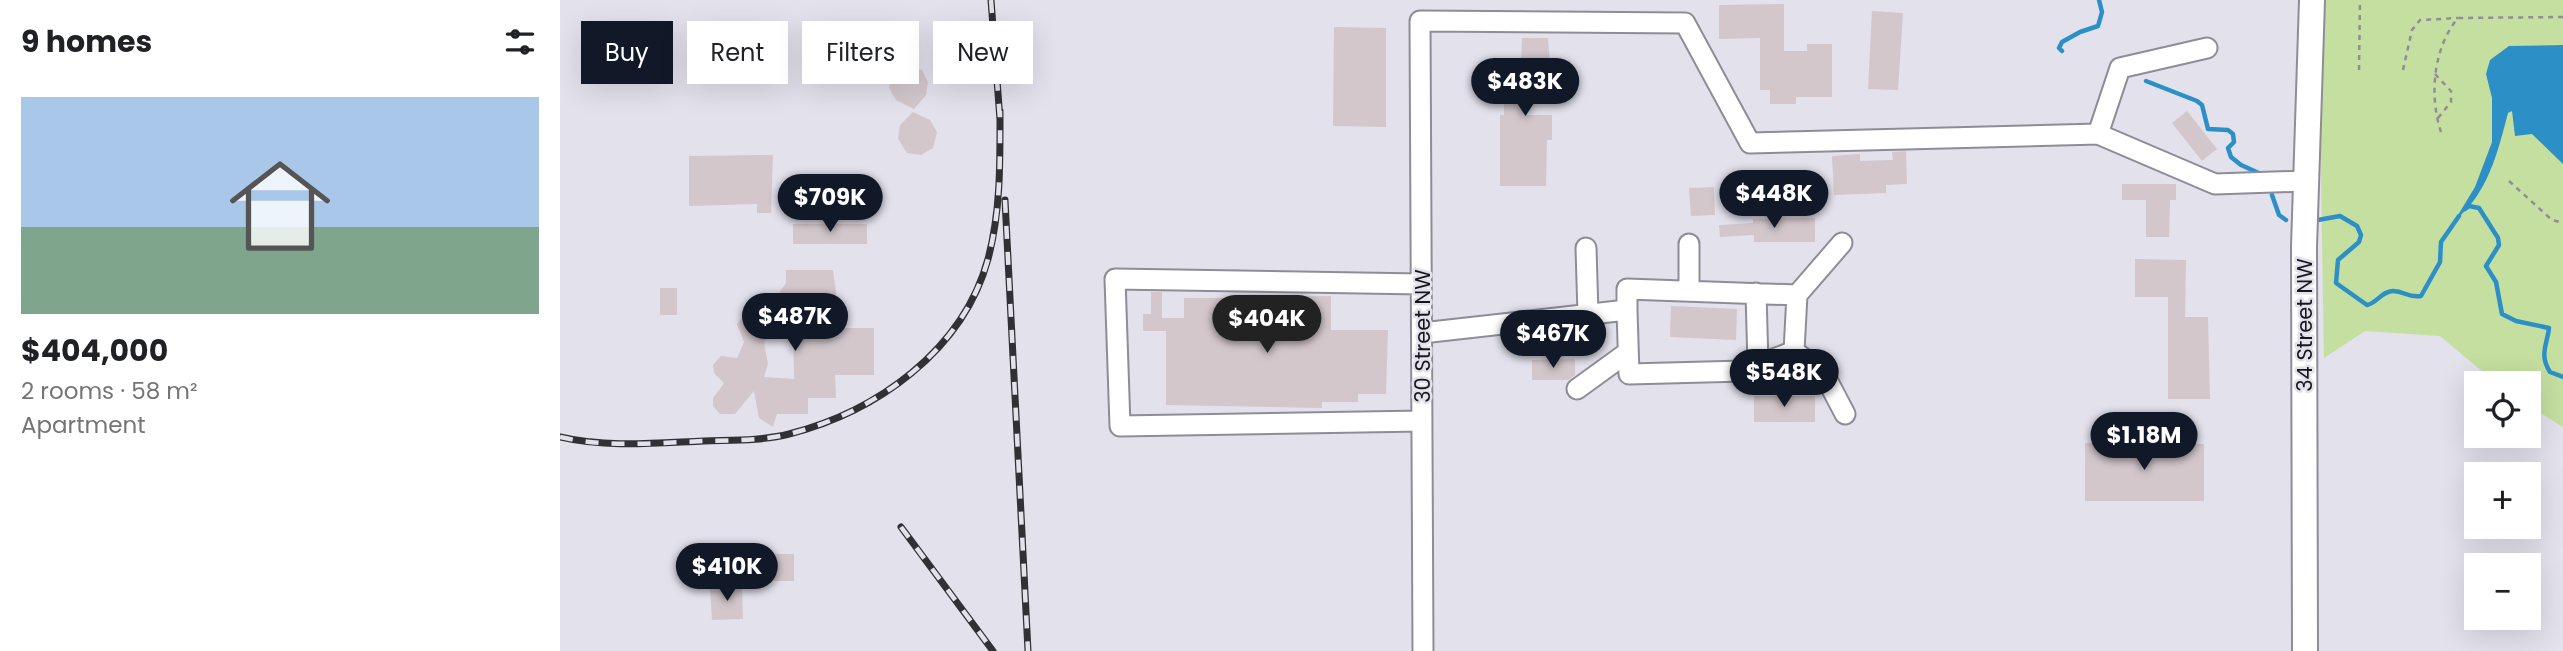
<!DOCTYPE html>
<html lang="en">
<head>
<meta charset="utf-8">
<style>
	:root { --surface:#fff; --page:#f2f2f2; --text:#202124; --muted:#757577; --line:#e0e0e0; --accent:#111827 }
	body { margin:0; font-family:Poppins,sans-serif; background:var(--page); color:var(--text); height:100vh; display:flex; flex-direction:column; font-size:26px; white-space:nowrap }
	* { box-sizing:border-box; margin:0 }
	p { font-size:23px; color:var(--muted) }
	.icon { flex:none; width:38px; height:38px; fill:none; stroke:currentColor; stroke-width:2; stroke-linecap:round; stroke-linejoin:round }
	.map { position:relative; flex:1; overflow:hidden }
	.side { display:flex; flex-direction:column; background:var(--surface); width:560px }
	.side>* { flex:none }
	.hud { position:absolute; left:21px; top:21px; width:665px; height:63px; display:flex; gap:14px }
	.buttons { position:absolute; left:1904px; top:371px; display:grid; gap:14px }
	.buttons a { display:grid; place-items:center; width:77px; height:77px; border-radius:0px; background:var(--surface); box-shadow:0 7px 28px #0002; font-size:35px }
	.price { position:absolute; translate:-50% -60px; padding:0 16px; border-radius:24px; background:var(--accent); color:#fff; font-size:23px; line-height:46px; filter:drop-shadow(0 2px 4px #0008) }
	.price::after { content:''; position:absolute; left:50%; top:42px; width:21px; height:16px; margin-left:-10px; background:inherit; clip-path:polygon(0 0,100% 0,50% 100%) }
	.price.on { background:#222; color:#fff }
	ul { padding:0; list-style:none }
	li { display:grid; align-content:center; gap:14px; height:371px; padding:0 21px }
	li+li { border-top:2px solid var(--line) }
	li span { display:grid; place-items:center; height:217px; border-radius:0px; color:#555 }
	li>.icon { margin-inline-start:auto }
	span .icon { width:126px; height:126px; fill:#fffc; stroke-width:1 }
	li b { font-size:30px }
	h2 { display:flex; justify-content:space-between; align-items:center; height:84px; padding:0 21px; font-size:30px }
	.pill { padding:0 24px; border-radius:0px; background:var(--surface); box-shadow:0 7px 28px #0002; font-size:24px; line-height:63px }
	.pill.on { background:var(--accent); color:#fff }
	main { display:flex; flex:1; min-height:0 }
	.map>svg:first-child { display:block }
	.green { fill:#c4dfa0 }
	.water { fill:#2c90c7 }
	.lines { fill:none; stroke-linecap:round; stroke-linejoin:round }
	.stream { stroke:#2c90c7; stroke-width:4.5 }
	.building { fill:#d3c7cc }
	.minor-casing { stroke:#8e8d97; stroke-width:23 }
	.major-casing { stroke:#8e8d97; stroke-width:28 }
	.path { stroke:#8f8e96; stroke-width:2.5; stroke-dasharray:5 5; stroke-linecap:butt }
	.minor { stroke:#fff; stroke-width:19 }
	.major { stroke:#fff; stroke-width:24 }
	.rail-casing { stroke:#313035; stroke-width:7 }
	.rail { stroke:#e2e1ec; stroke-width:4.5; stroke-dasharray:13; stroke-linecap:butt }
	.labels { text-anchor:middle; dominant-baseline:central; stroke-width:5; stroke-linejoin:round; paint-order:stroke }
	.street-label { font-size:21px; fill:#17161a; stroke:#e2e1ec }
</style>
</head>
<body>
<main>
<section class="side">
<h2>9 homes<svg class="icon" aria-label="filters" viewBox="0 0 24 24"><path d="M4 7h16M4 17h16"/><circle cx="9" cy="7" r="2"/><circle cx="15" cy="17" r="2"/></svg></h2>
<ul>
<li><span style="background:linear-gradient(#a9c7e8 60%,#7fa58c 0)"><svg class="icon" aria-label="home" viewBox="0 0 24 24"><path d="M3 11l9-7 9 7M6 9v11h12V9"/></svg></span><div><b>$404,000</b><p>2 rooms · 58 m²</p><p>Apartment</p></div></li>
</ul>
</section>
<div class="map">
<svg width="2003" height="651" viewBox="0 0 2003 651">
	<rect width="100%" height="100%" fill="#e2e1ec"/>
	<!-- green -->
	<path class="green" d="M1758,0H2003V427L1969,406V383H1936L1880,336L1805,331L1764,358Z"/>
	<!-- water -->
	<path class="water" d="M2003,45V164L1972,134L1955,136L1952,111L1948,113C1938,151 1928,194 1895,220L1915,187L1932,142V98L1926,74L1930,60L1949,46Z"/>
	<g class="lines">
		<!-- stream -->
		<path class="stream" d="M1502,51L1499,48L1502,42L1520,32L1538,26L1542,12L1539,0
			M1586,81L1637,101L1642,105L1648,129L1668,130L1673,134L1674,142L1668,148L1671,157L1681,165L1701,174
			M1712,195L1719,215L1726,220
			M1905,209L1909,206L1919,208L1938,238L1939,245L1926,266L1936,282L1942,314L1956,321L1989,328C1987,345 1979,355 1990,372L2003,377
			M1758,220L1780,216L1797,226L1801,235L1799,242L1778,260L1776,283L1807,305C1817,303 1822,291 1833,291C1845,291 1847,298 1861,296L1880,262L1881,242L1899,216"/>
	</g>
	<!-- building -->
	<path class="building" d="M1224,4V51H1247V44H1272V97H1236V104H1210V90H1200V38L1159,39V5Z
		M1312,11L1343,13L1338,90L1308,89Z
		M774,27L826,28V127L773,126Z
		M962,38H988L992,88H967V115H992V140H987L986,186H940V115H944V89H940L939,64H961Z
		M345,65L362,70L368,82L366,95L354,109L336,100L329,88L334,72Z
		M1627,111L1657,149L1642,161L1612,123Z
		M353,112L370,120L377,132L373,148L361,155L347,153L338,139L340,125Z
		M1346,151L1347,184L1326,185V193L1274,195L1272,156L1300,154V161L1333,160L1332,152Z
		M213,155L211,213H197V204L129,206V156Z
		M1562,184H1616V200H1610L1609,237H1586V200H1562Z
		M1154,187L1155,215L1131,216L1129,188Z
		M1255,218V242H1194V235L1160,237L1159,225L1193,223V219Z
		M233,224H307V244H233Z
		M1575,259L1626,260L1625,317H1648L1650,399H1608V297H1575Z
		M226,270H273L278,307L254,328H314V375H275L276,398H248V414H217L213,427L199,418L194,391L175,414H160L153,406V398L164,383L154,373L153,365L161,356L177,358L184,342L177,324L193,304V330H209L204,343L208,364L204,377L234,379L233,312L221,308L216,297L226,283Z
		M100,288H117V315H100Z
		M591,292H602V318H624V298H690V330H714L713,297L771,296V330H828L826,394H798V402H762V408L606,405V331H583V314H591Z
		M1111,306L1177,309L1176,340L1110,337Z
		M1015,359V375L1009,380H972V360Z
		M1194,396H1255V422H1194Z
		M1525,443L1644,444V501H1525Z
		M182,554H234V581H182Z
		M182,586L183,619L152,620L150,587Z"/>
	<g class="lines">
		<defs>
			<path id="minor" d="M1647,48L1560,68L1538,134L1655,184L1745,181
				M1129,244V291
				M1026,248L1028,314
				M861,284L555,279L560,426L862,421
				M1196,293L1198,365
				M1067,310V289L1237,295
				M862,333L1067,310L1069,374L1184,371L1234,351L1264,374L1285,414
				M1234,351L1237,295L1282,243
				M1017,389L1068,352
				M863,651L860,21L1125,23L1190,143L1538,134"/>
			<path id="major" d="M1745,651L1744,247L1752,0"/>
		</defs>
		<!-- minor casing -->
		<use href="#minor" class="minor-casing"/>
		<!-- major casing -->
		<use href="#major" class="major-casing"/>
		<!-- path -->
		<path class="path" d="M1799,70L1800,0
			M1843,70L1852,30L1860,20L1898,18
			M1875,74L1891,91V102L1878,118
			M1881,132C1869,96 1873,48 1898,18L2003,17
			M1949,181L1992,220L2003,223"/>
		<!-- minor -->
		<use href="#minor" class="minor"/>
		<!-- major -->
		<use href="#major" class="major"/>
		<defs>
			<path id="rail" d="M431,0L440,120
				M445,200L468,651
				M0,437C47,448 96,443 144,441C171,440 202,441 229,434C316,412 403,351 428,259C441,211 440,160 440,111
				M341,527L433,651"/>
		</defs>
		<!-- rail casing -->
		<use href="#rail" class="rail-casing"/>
		<!-- rail -->
		<use href="#rail" class="rail"/>
	</g>
	<g class="labels">
		<!-- street labels -->
		<g class="street-label">
			<text transform="translate(1744 325) rotate(-90)">34 Street NW</text>
			<text transform="translate(862 336) rotate(-90)">30 Street NW</text>
		</g>
	</g>
</svg>
<div class="buttons">
<a><svg class="icon" aria-label="locate" viewBox="0 0 24 24"><circle cx="12" cy="12" r="6"/><path d="M12 2v4M12 18v4M2 12h4M18 12h4"/></svg></a>
<a>+</a>
<a>−</a>
</div>
<b class="price" style="left:965px;top:118px">$483K</b>
<b class="price" style="left:1214px;top:230px">$448K</b>
<b class="price" style="left:270px;top:234px">$709K</b>
<b class="price" style="left:235px;top:353px">$487K</b>
<b class="price on" style="left:707px;top:355px">$404K</b>
<b class="price" style="left:993px;top:370px">$467K</b>
<b class="price" style="left:1224px;top:409px">$548K</b>
<b class="price" style="left:1584px;top:472px">$1.18M</b>
<b class="price" style="left:167px;top:603px">$410K</b>
<div class="hud">
<a class="pill on">Buy</a>
<a class="pill">Rent</a>
<a class="pill">Filters</a>
<a class="pill">New</a>
</div>
</div>
</main>
</body>
</html>
